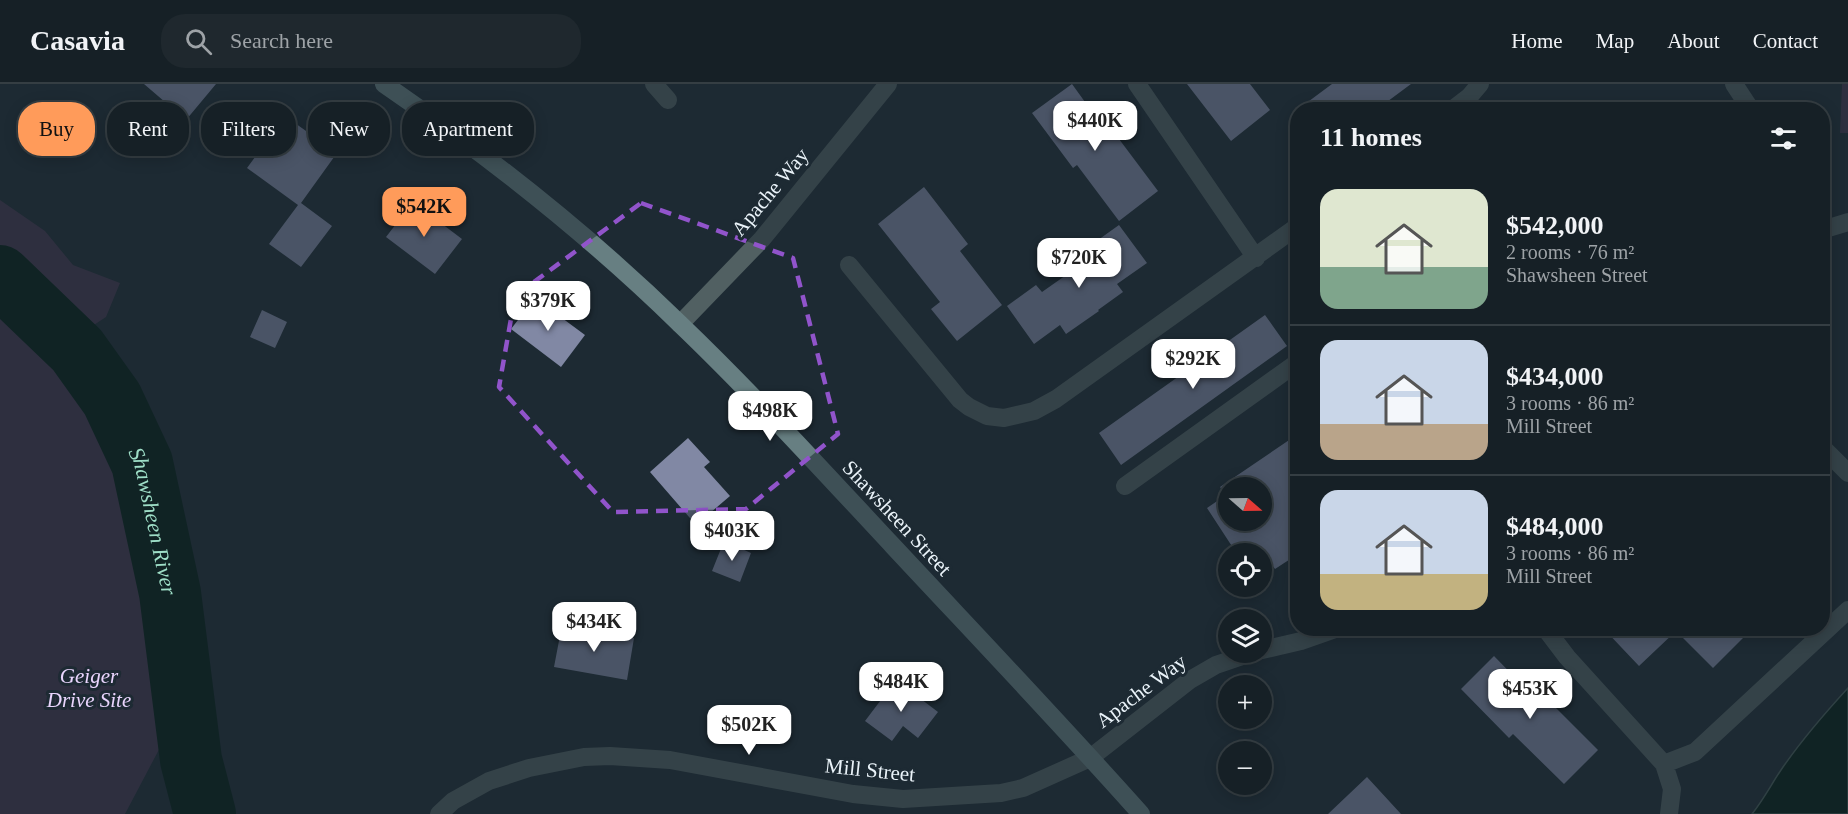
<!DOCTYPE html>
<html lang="en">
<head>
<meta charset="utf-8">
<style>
	:root { --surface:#162026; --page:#1f282e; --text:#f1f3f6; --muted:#9ea3a7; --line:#353e43; --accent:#ff9b5a }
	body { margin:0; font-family:"Times New Roman",serif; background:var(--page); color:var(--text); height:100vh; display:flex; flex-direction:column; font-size:22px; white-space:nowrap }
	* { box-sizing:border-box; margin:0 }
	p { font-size:20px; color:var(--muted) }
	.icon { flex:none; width:33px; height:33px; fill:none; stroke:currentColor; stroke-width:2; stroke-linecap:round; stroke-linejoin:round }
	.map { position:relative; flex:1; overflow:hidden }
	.details { position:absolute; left:1290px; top:18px; width:540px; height:534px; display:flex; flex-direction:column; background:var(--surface); border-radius:24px; box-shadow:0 3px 15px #0003,0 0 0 2px var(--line) }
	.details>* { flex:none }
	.hud { position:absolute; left:18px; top:18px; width:570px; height:54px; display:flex; gap:12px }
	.needle { width:39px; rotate:110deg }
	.fabs { position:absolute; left:1218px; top:393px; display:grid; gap:12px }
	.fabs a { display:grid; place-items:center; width:54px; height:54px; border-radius:50%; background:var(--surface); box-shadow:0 3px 15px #0003,0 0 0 2px var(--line); font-size:30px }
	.price { position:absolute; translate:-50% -51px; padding:0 14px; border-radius:12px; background:#fff; color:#222; font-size:20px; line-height:39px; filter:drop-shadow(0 2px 3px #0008) }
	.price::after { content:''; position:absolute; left:50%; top:36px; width:18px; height:14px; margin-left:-9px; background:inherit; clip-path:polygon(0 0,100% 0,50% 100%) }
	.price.selected { background:var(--accent); color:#111 }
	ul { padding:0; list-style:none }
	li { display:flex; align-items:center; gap:18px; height:150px; padding:0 30px }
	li+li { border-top:2px solid var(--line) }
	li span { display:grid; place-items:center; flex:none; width:168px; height:120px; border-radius:18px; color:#555 }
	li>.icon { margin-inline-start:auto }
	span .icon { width:72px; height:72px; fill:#fffc; stroke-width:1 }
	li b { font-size:26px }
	h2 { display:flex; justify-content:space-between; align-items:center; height:72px; padding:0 30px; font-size:26px }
	.chip { padding:0 21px; border-radius:24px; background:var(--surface); box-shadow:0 3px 15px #0003,0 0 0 2px var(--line); font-size:21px; line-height:54px }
	.chip.selected { background:var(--accent); color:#111 }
	header { display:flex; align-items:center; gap:36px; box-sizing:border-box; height:84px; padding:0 30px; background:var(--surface); border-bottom:2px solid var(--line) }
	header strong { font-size:28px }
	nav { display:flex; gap:33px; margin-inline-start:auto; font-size:21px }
	.search { width:420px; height:54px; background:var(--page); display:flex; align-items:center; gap:15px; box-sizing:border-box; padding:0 21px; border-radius:24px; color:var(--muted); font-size:22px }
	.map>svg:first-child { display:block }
	.green { fill:#43364e }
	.water { fill:#001c13; stroke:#465c58; stroke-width:1.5 }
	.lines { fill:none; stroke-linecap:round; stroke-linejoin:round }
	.river { stroke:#001c13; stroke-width:62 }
	.building { fill:#8188a4; fill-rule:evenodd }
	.lane { stroke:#516062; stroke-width:18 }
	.street { stroke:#516062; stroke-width:18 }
	.secondary { stroke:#677f82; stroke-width:18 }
	.marked { fill:none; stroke:#9154cb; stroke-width:4.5; stroke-dasharray:12 8; stroke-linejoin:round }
	.labels { text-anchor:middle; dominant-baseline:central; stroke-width:6; stroke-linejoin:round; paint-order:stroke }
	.street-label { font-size:21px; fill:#eaf3f9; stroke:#1d2a33 }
	.park-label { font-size:21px; font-style:italic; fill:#e9d5fd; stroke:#1d2a33 }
	.water-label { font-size:22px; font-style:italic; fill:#9edec7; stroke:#1d2a33 }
</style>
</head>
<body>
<header>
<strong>Casavia</strong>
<div class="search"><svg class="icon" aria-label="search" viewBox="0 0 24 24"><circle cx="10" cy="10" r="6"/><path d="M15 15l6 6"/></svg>Search here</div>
<nav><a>Home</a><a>Map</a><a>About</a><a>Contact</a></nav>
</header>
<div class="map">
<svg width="1848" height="730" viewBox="0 0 1848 730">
	<rect width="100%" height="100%" fill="#1d2a33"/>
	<!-- green -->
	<path class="green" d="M1842,0H1848V49H1840Z
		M0,116L45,147L73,181L120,199L106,233L65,260L97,306L128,364L153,431L183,620L125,730H0Z"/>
	<!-- water -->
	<path class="water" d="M1848,604V730H1752C1764,715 1772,699 1783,683C1802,656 1825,629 1848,604Z"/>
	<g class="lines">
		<!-- river -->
		<path class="river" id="s1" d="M0,192L77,266L112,315L142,379L170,509L191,676L205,730"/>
	</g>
	<!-- building -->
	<path class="building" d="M144,0H216L186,36Z
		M1072,0L1111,54L1116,51L1158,107L1119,137L1077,81L1073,84L1032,29Z
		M1187,0H1250L1270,26L1231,57Z
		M1332,0H1411L1376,26H1297Z
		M285,32L337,69L301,119L332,142L301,183L269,160L298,121L247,84Z
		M924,103L968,160L960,167L1002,221L957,257L931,225L940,218L878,140Z
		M413,118L462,155L435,190L386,153Z
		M1119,141L1147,179L1117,200L1123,208L1098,226L1099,227L1066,250L1060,241L1034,260L1007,222L1036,201L1042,208L1096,170L1091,161Z
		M535,214L585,251L561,283L511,245Z
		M262,226L287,238L275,264L250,253Z
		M1265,231L1287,262L1121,381L1099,349Z
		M1298,350V470L1275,485L1264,470H1237L1207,424L1226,411L1220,403ZM1228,404H1262V436H1228Z
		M688,354L710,378L704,383L730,412L696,441L650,388Z
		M724,457L751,469L740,498L712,487Z
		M562,541L634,554L627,596L554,583Z
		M1603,544H1753L1713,584L1676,547L1639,582Z
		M1494,572L1544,623L1549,617L1598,666L1564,700L1513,650L1509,654L1461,605Z
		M896,596L938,628L918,654L903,642L892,657L865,637Z
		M1367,693L1401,730H1328Z"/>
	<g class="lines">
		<!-- lane -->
		<path class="lane" d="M654,0L668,16
			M1137,0L1256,174
			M1734,0L1751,26
			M1452,26L1469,13L1480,0
			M849,181L960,316L969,323L987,332L1004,334L1034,327L1056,315L1298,142
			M1822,363L1848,389
			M1125,402L1298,278
			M1545,544L1567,573L1664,680
			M1669,730L1672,705L1664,680L1695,668L1848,526"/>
		<!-- street -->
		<path class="street" d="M1822,146L1848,138
			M680,240L762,155L888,0
			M1262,566L1301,557L1338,544
			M439,730L453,717L489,697L529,684L584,673L610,672L670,676L853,710L903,715L1001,709L1023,704L1090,674L1190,596L1216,581L1254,568"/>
		<!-- secondary -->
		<path class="secondary" d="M384,0C489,72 589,151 680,240C754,311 823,387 893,462C976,551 1060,639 1141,730"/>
	</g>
	<!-- marked area -->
	<path d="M0 0H1848V730H0ZM641,119L793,174L838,350L746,425L613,428L499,303L515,212Z" fill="#1d2a33" fill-opacity=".55" fill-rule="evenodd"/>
	<path class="marked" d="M641,119L793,174L838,350L746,425L613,428L499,303L515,212Z"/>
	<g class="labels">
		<!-- street labels -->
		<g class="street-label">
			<text transform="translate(770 108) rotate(-50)">Apache Way</text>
			<text transform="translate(897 434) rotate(47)">Shawsheen Street</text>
			<text transform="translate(1141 607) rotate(-37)">Apache Way</text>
			<text transform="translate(870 686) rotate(6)">Mill Street</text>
		</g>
		<!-- park labels -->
		<g class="park-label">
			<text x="89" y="592">Geiger<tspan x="89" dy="24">Drive Site</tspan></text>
		</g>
		<!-- water labels -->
		<g class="water-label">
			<text stroke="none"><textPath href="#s1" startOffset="297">Shawsheen River</textPath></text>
		</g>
	</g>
</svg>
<div class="fabs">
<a><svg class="needle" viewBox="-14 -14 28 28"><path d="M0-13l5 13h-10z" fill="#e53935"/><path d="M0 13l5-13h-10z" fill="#9ea3a7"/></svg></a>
<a><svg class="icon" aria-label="locate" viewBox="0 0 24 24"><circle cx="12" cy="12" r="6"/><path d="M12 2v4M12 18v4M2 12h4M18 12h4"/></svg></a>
<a><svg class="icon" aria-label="layers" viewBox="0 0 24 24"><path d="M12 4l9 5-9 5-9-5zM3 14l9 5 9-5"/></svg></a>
<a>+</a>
<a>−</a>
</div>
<b class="price" style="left:1095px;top:68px">$440K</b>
<b class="price selected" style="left:424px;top:154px">$542K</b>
<b class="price" style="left:1079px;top:205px">$720K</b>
<b class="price" style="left:548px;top:248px">$379K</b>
<b class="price" style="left:1193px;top:306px">$292K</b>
<b class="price" style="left:770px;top:358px">$498K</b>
<b class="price" style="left:732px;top:478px">$403K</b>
<b class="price" style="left:594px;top:569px">$434K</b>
<b class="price" style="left:901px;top:629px">$484K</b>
<b class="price" style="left:1530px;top:636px">$453K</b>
<b class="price" style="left:749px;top:672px">$502K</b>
<div class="hud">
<a class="chip selected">Buy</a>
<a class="chip">Rent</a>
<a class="chip">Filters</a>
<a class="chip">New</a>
<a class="chip">Apartment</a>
</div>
<section class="details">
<h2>11 homes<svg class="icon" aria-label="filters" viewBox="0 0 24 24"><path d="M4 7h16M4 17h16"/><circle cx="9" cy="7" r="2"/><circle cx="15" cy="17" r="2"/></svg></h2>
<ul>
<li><span style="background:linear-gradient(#dfe7d0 65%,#7fa58c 0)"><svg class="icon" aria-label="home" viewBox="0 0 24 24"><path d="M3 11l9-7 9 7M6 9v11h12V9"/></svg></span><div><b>$542,000</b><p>2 rooms · 76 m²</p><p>Shawsheen Street</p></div></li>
<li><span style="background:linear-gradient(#c9d6e8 70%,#b9a48a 0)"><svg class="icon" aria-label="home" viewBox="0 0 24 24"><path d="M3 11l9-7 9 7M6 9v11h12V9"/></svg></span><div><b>$434,000</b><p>3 rooms · 86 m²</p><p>Mill Street</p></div></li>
<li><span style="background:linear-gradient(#c9d6e8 70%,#c2b280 0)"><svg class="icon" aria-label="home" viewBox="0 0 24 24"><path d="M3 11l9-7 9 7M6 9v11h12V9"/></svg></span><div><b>$484,000</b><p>3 rooms · 86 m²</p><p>Mill Street</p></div></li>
</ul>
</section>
</div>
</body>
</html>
